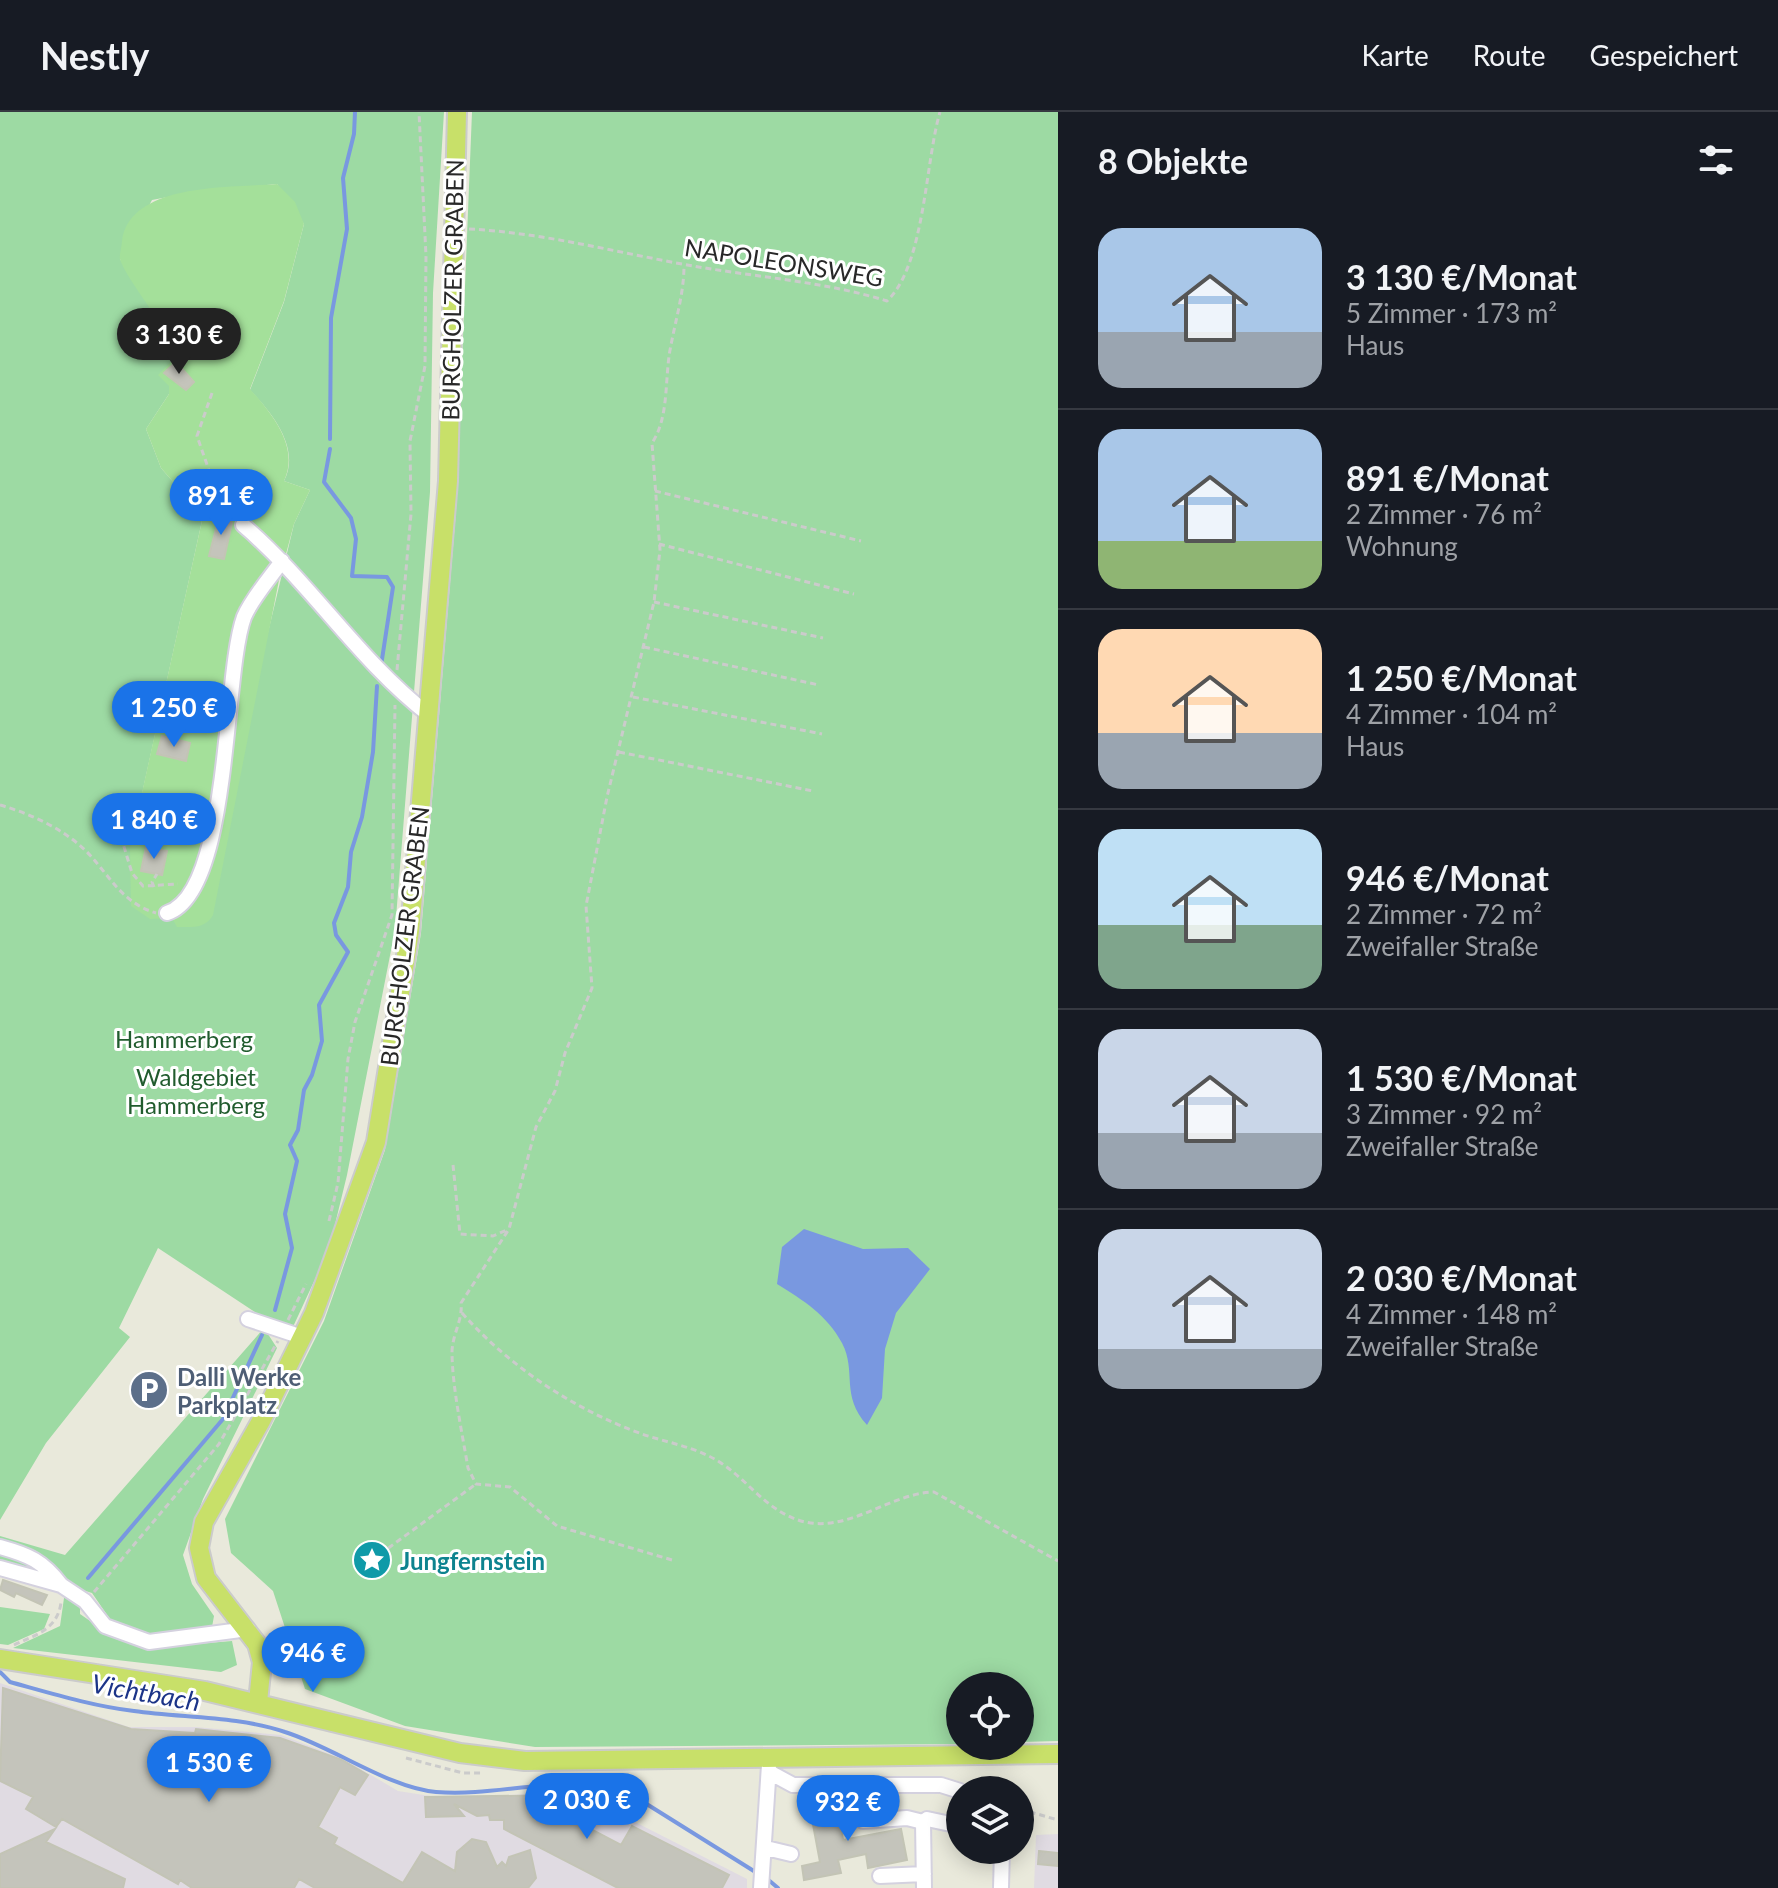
<!DOCTYPE html>
<html lang="de">
<head>
<meta charset="utf-8">
<style>
	:root { --surface:#171b24; --page:#20242c; --text:#f1f3f6; --muted:#9ea1a6; --line:#363941; --accent:#1a73e8 }
	body { margin:0; font-family:Lato,sans-serif; background:var(--page); color:var(--text); height:100vh; display:flex; flex-direction:column; font-size:30px; white-space:nowrap }
	* { box-sizing:border-box; margin:0 }
	p { font-size:26px; color:var(--muted) }
	.icon { flex:none; width:44px; height:44px; fill:none; stroke:currentColor; stroke-width:2; stroke-linecap:round; stroke-linejoin:round }
	.map { position:relative; flex:1; overflow:hidden }
	.sheet { display:flex; flex-direction:column; background:var(--surface); width:720px }
	.sheet>* { flex:none }
	.buttons { position:absolute; left:946px; top:1560px; display:grid; gap:16px }
	.buttons a { display:grid; place-items:center; width:88px; height:88px; border-radius:50%; background:var(--surface); box-shadow:0 4px 20px #0003; font-size:40px }
	.price { position:absolute; translate:-50% -68px; padding:0 18px; border-radius:28px; background:var(--accent); color:#fff; font-size:26px; line-height:52px; filter:drop-shadow(0 2px 4px #0008) }
	.price::after { content:''; position:absolute; left:50%; top:48px; width:24px; height:18px; margin-left:-12px; background:inherit; clip-path:polygon(0 0,100% 0,50% 100%) }
	.price.selected { background:#222; color:#fff }
	ul { padding:0; list-style:none }
	li { display:flex; align-items:center; gap:24px; height:200px; padding:0 40px }
	li+li { border-top:2px solid var(--line) }
	li span { display:grid; place-items:center; flex:none; width:224px; height:160px; border-radius:24px; color:#555 }
	li>.icon { margin-inline-start:auto }
	span .icon { width:96px; height:96px; fill:#fffc; stroke-width:1 }
	li b { font-size:34px }
	h2 { display:flex; justify-content:space-between; align-items:center; height:96px; padding:0 40px; font-size:34px }
	header { display:flex; align-items:center; gap:48px; box-sizing:border-box; height:112px; padding:0 40px; background:var(--surface); border-bottom:2px solid var(--line) }
	header strong { font-size:38px }
	nav { display:flex; gap:44px; margin-inline-start:auto; font-size:28px }
	main { display:flex; flex:1; min-height:0 }
	.map>svg:first-child { display:block }
	.industrial { fill:#e0dbe2 }
	.green { fill:#9ddaa3; fill-rule:evenodd }
	.pitch { fill:#a4e09a }
	.water { fill:#7998e0 }
	.lines { fill:none; stroke-linecap:round; stroke-linejoin:round }
	.stream { stroke:#7998e0; stroke-width:4 }
	.building { fill:#c4c4bb; stroke:#c3c4b5; stroke-width:2 }
	.minor-casing { stroke:#d4d1df; stroke-width:18 }
	.major-casing { stroke:#cbcbcb; stroke-width:22 }
	.path { stroke:#cbcbcb; stroke-width:3; stroke-dasharray:6 4; stroke-linecap:butt }
	.minor { stroke:#fff; stroke-width:14 }
	.major { stroke:#c8e069; stroke-width:18 }
	.labels { text-anchor:middle; dominant-baseline:central; stroke-width:6; stroke-linejoin:round; paint-order:stroke }
	.street-label { font-size:24px; fill:#282828; stroke:#fff }
	.park-label { font-size:24px; fill:#215c2e; stroke:#fff }
	.service-label { font-size:24px; font-weight:bold; fill:#4e5e75; stroke:#fff; text-anchor:start }
	.culture-label { font-size:24px; font-weight:bold; fill:#0d838f; stroke:#fff; text-anchor:start }
	.water-label { font-size:26px; font-style:italic; fill:#1c3488; stroke:#fff }
</style>
</head>
<body>
<header>
<strong>Nestly</strong>
<nav><a>Karte</a><a>Route</a><a>Gespeichert</a></nav>
</header>
<main>
<div class="map">
<svg width="1058" height="1776" viewBox="0 0 1058 1776">
	<rect width="100%" height="100%" fill="#e9e9db"/>
	<!-- industrial -->
	<path class="industrial" d="M0,1571L129,1615H196L281,1623L344,1647L398,1679L443,1686L576,1680L747,1767V1776H0Z
		M1058,1722V1776H1034L1036,1723Z"/>
	<!-- green -->
	<path class="green" d="M0,0H444L433,181L430,380L395,818L347,1063L329,1137L292,1217L275,1208L270,1210L158,1136L119,1216L130,1225L46,1331L0,1408ZM277,72L304,112L284,190L250,278C272,301 301,336 284,369L310,378L294,412L254,579L140,728L134,718L203,404L161,356L146,317L169,282L181,241L120,147L152,88L194,80Z
		M472,0H1058V1629L1020,1630V1574H960V1632L535,1635L405,1614L305,1577L273,1479L231,1441L225,1407L324,1209L385,1038L421,821L456,399Z
		M264,1216L277,1236L203,1387L183,1443L192,1472L214,1504L212,1515L149,1523L112,1510L92,1481L0,1452V1424L65,1443Z
		M65,1479L80,1495V1502L116,1527L150,1536L232,1529L237,1553L221,1560L13,1536L60,1514Z
		M0,1495L50,1502L44,1517L8,1533L0,1532Z"/>
	<!-- pitch -->
	<path class="pitch" d="M277,72L295,90L304,112L284,189L250,277C272,302 300,335 284,369L310,378L294,412L279,468L213,803C205,817 192,815 177,815L172,806L150,807L131,794L130,735L203,404L161,356L146,317L169,282V274L158,263L181,240C170,223 124,163 120,147C119,143 122,134 122,129C130,70 232,76 277,72Z"/>
	<!-- water -->
	<path class="water" d="M804,1117L863,1137L908,1136L930,1157L896,1201L885,1237L882,1286L867,1313C840,1283 857,1260 842,1231C827,1203 803,1188 777,1172L782,1135Z"/>
	<g class="lines">
		<!-- stream -->
		<path class="stream" d="M330,327L331,206L347,117L343,66L354,22L355,0
			M330,337L324,370L351,406L356,427L352,464L387,465L393,475L381,554
			M275,1198L292,1136L285,1102L297,1049L290,1033L298,1018L304,978L312,963L322,929L319,893L348,840L336,823L334,811L348,775L351,740L362,705L373,640L377,574
			M88,1466L223,1307L262,1223
			M0,1560L10,1570C50,1581 92,1594 134,1599C183,1606 238,1604 285,1620C333,1635 389,1676 436,1680C504,1685 559,1660 629,1681L757,1761
			M765,1765L778,1776"/>
	</g>
	<!-- building -->
	<path class="building" d="M176,250L194,270L186,278L164,261Z
		M220,401L228,403L232,411L224,447L209,444Z
		M162,624L190,631L186,649L157,642Z
		M146,735L167,739L162,763L141,759Z
		M3,1468L47,1483L42,1493L16,1481L14,1485L0,1478Z
		M3,1576L131,1617L195,1621L196,1617L280,1626L342,1648L368,1663L355,1683L340,1675L318,1715L337,1726L334,1732L403,1771L422,1740L455,1759L457,1740L472,1727L486,1730L497,1755L502,1750L506,1754L509,1745L530,1738L536,1766L528,1776H315L299,1767L294,1776H192L180,1768L178,1772L62,1707L56,1715L26,1697L33,1685L0,1669Z
		M574,1683L589,1691L579,1711L621,1733L632,1714L729,1763L722,1776H618L504,1717V1708H490L489,1703L477,1704L454,1692L464,1704L426,1705L425,1685Z
		M836,1686L843,1728L901,1717L907,1748L868,1756L866,1742L838,1748L841,1761L804,1768L802,1754L820,1750L809,1691Z
		M55,1717L46,1730L125,1767L123,1776H0V1742Z
		M1039,1739L1058,1741V1754L1038,1752Z"/>
	<g class="lines">
		<defs>
			<path id="minor" d="M243,413C311,471 358,548 429,603
				M167,801C231,781 223,562 244,505C252,486 270,466 282,449
				M248,1207L302,1225
				M0,1435C29,1443 43,1449 61,1473
				M0,1456L61,1473L85,1489L105,1514L149,1530L248,1517
				M769,1660L793,1673H941L960,1679
				M863,1709L907,1706L923,1710
				M766,1736L791,1742
				M880,1764L924,1762
				M761,1776L769,1653
				M924,1776L923,1710L927,1707L960,1714
				M1001,1776L1002,1738"/>
			<path id="major" d="M0,1547L205,1579L460,1641L525,1649L1058,1642
				M258,1590L262,1550L257,1532L206,1466L199,1436L204,1410L261,1309L314,1201L376,1030L410,819L448,369L457,0"/>
		</defs>
		<!-- minor casing -->
		<use href="#minor" class="minor-casing"/>
		<!-- major casing -->
		<use href="#major" class="major-casing"/>
		<!-- path -->
		<path class="path" d="M469,117C545,121 619,141 693,154C756,165 827,170 887,189C925,153 925,51 940,0
			M212,281L197,324L212,367L236,404
			M655,379L861,429
			M659,432L854,482
			M654,490L823,526
			M644,535L819,573
			M397,558L411,402L410,329L425,254L426,144L419,0
			M633,585L822,622
			M619,640L813,679
			M0,693C31,702 64,717 87,740C110,764 122,791 156,801
			M118,715L132,761L143,774L178,772
			M154,775L152,770L157,762
			M453,1053L460,1122L493,1124L509,1117
			M329,1109L338,1071L348,947L355,910L392,803L395,593
			M462,1201C510,1255 573,1297 642,1322C668,1331 697,1335 721,1351C750,1370 768,1401 805,1410C850,1420 891,1381 934,1380L1058,1449
			M288,1208L306,1172
			M372,1448L476,1372
			M672,1448L557,1414L510,1375L476,1372L468,1356C462,1320 452,1274 452,1239C453,1221 463,1207 461,1191L509,1117L536,1015L555,979L565,941L592,876L586,794L607,685L654,490L660,438L652,331C670,304 664,265 671,233C676,206 684,181 684,153
			M94,1480L219,1332L278,1229
			M14,1533C35,1523 57,1518 61,1491
			M406,1646L463,1661H484
			M1020,1697L1058,1708"/>
		<!-- minor -->
		<use href="#minor" class="minor"/>
		<!-- major -->
		<use href="#major" class="major"/>
	</g>
	<!-- icons -->
	<defs>
		<symbol id="parking-disc" viewBox="-11 -11 22 22"><circle r="9.5" fill="#5c6f8a" stroke="#fff"/><path d="M-3.5-5.5H1a3.5 3.5 0 0 1 0 7H-1V5.5H-3.5ZM-1-3.4V-.6H.8a1.4 1.4 0 0 0 0-2.8Z" fill="#fff"/></symbol>
		<symbol id="sight-disc" viewBox="-11 -11 22 22"><circle r="9.5" fill="#0f9aa8" stroke="#fff"/><path d="M0-6L1.8-2.2L6-1.7L2.9 1.2L3.7 5.4L0 3.3L-3.7 5.4L-2.9 1.2L-6-1.7L-1.8-2.2Z" fill="#fff"/></symbol>
	</defs>
	<g fill-rule="evenodd">
		<use href="#parking-disc" x="127" y="1256" width="44" height="44"/>
		<use href="#sight-disc" x="350" y="1426" width="44" height="44"/>
	</g>
	<g class="labels">
		<!-- street labels -->
		<g class="street-label">
			<text transform="translate(784 150) rotate(9)">NAPOLEONSWEG</text>
			<text transform="translate(452 178) rotate(-89)">BURGHOLZER GRABEN</text>
			<text transform="translate(404 824) rotate(-83)">BURGHOLZER GRABEN</text>
		</g>
		<!-- park labels -->
		<g class="park-label">
			<text x="184" y="926">Hammerberg</text>
			<text x="196" y="964">Waldgebiet<tspan x="196" dy="28">Hammerberg</tspan></text>
		</g>
		<!-- service labels -->
		<g class="service-label">
			<text x="177" y="1264">Dalli Werke<tspan x="177" dy="28">Parkplatz</tspan></text>
		</g>
		<!-- culture labels -->
		<g class="culture-label">
			<text x="400" y="1448">Jungfernstein</text>
		</g>
		<!-- water labels -->
		<g class="water-label">
			<text transform="translate(146 1580) rotate(10)">Vichtbach</text>
		</g>
	</g>
</svg>
<div class="buttons">
<a><svg class="icon" aria-label="locate" viewBox="0 0 24 24"><circle cx="12" cy="12" r="6"/><path d="M12 2v4M12 18v4M2 12h4M18 12h4"/></svg></a>
<a><svg class="icon" aria-label="layers" viewBox="0 0 24 24"><path d="M12 4l9 5-9 5-9-5zM3 14l9 5 9-5"/></svg></a>
</div>
<b class="price selected" style="left:179px;top:264px">3 130 €</b>
<b class="price" style="left:221px;top:425px">891 €</b>
<b class="price" style="left:174px;top:637px">1 250 €</b>
<b class="price" style="left:154px;top:749px">1 840 €</b>
<b class="price" style="left:313px;top:1582px">946 €</b>
<b class="price" style="left:209px;top:1692px">1 530 €</b>
<b class="price" style="left:587px;top:1729px">2 030 €</b>
<b class="price" style="left:848px;top:1731px">932 €</b>
</div>
<section class="sheet">
<h2>8 Objekte<svg class="icon" aria-label="filters" viewBox="0 0 24 24"><path d="M4 7h16M4 17h16"/><circle cx="9" cy="7" r="2"/><circle cx="15" cy="17" r="2"/></svg></h2>
<ul>
<li><span style="background:linear-gradient(#a9c7e8 65%,#9aa5b1 0)"><svg class="icon" aria-label="home" viewBox="0 0 24 24"><path d="M3 11l9-7 9 7M6 9v11h12V9"/></svg></span><div><b>3 130 €/Monat</b><p>5 Zimmer · 173 m²</p><p>Haus</p></div></li>
<li><span style="background:linear-gradient(#a9c7e8 70%,#8fb573 0)"><svg class="icon" aria-label="home" viewBox="0 0 24 24"><path d="M3 11l9-7 9 7M6 9v11h12V9"/></svg></span><div><b>891 €/Monat</b><p>2 Zimmer · 76 m²</p><p>Wohnung</p></div></li>
<li><span style="background:linear-gradient(#ffd9b3 65%,#9aa5b1 0)"><svg class="icon" aria-label="home" viewBox="0 0 24 24"><path d="M3 11l9-7 9 7M6 9v11h12V9"/></svg></span><div><b>1 250 €/Monat</b><p>4 Zimmer · 104 m²</p><p>Haus</p></div></li>
<li><span style="background:linear-gradient(#bfe0f5 60%,#7fa58c 0)"><svg class="icon" aria-label="home" viewBox="0 0 24 24"><path d="M3 11l9-7 9 7M6 9v11h12V9"/></svg></span><div><b>946 €/Monat</b><p>2 Zimmer · 72 m²</p><p>Zweifaller Straße</p></div></li>
<li><span style="background:linear-gradient(#c9d6e8 65%,#9aa5b1 0)"><svg class="icon" aria-label="home" viewBox="0 0 24 24"><path d="M3 11l9-7 9 7M6 9v11h12V9"/></svg></span><div><b>1 530 €/Monat</b><p>3 Zimmer · 92 m²</p><p>Zweifaller Straße</p></div></li>
<li><span style="background:linear-gradient(#c9d6e8 75%,#9aa5b1 0)"><svg class="icon" aria-label="home" viewBox="0 0 24 24"><path d="M3 11l9-7 9 7M6 9v11h12V9"/></svg></span><div><b>2 030 €/Monat</b><p>4 Zimmer · 148 m²</p><p>Zweifaller Straße</p></div></li>
</ul>
</section>
</main>
</body>
</html>
